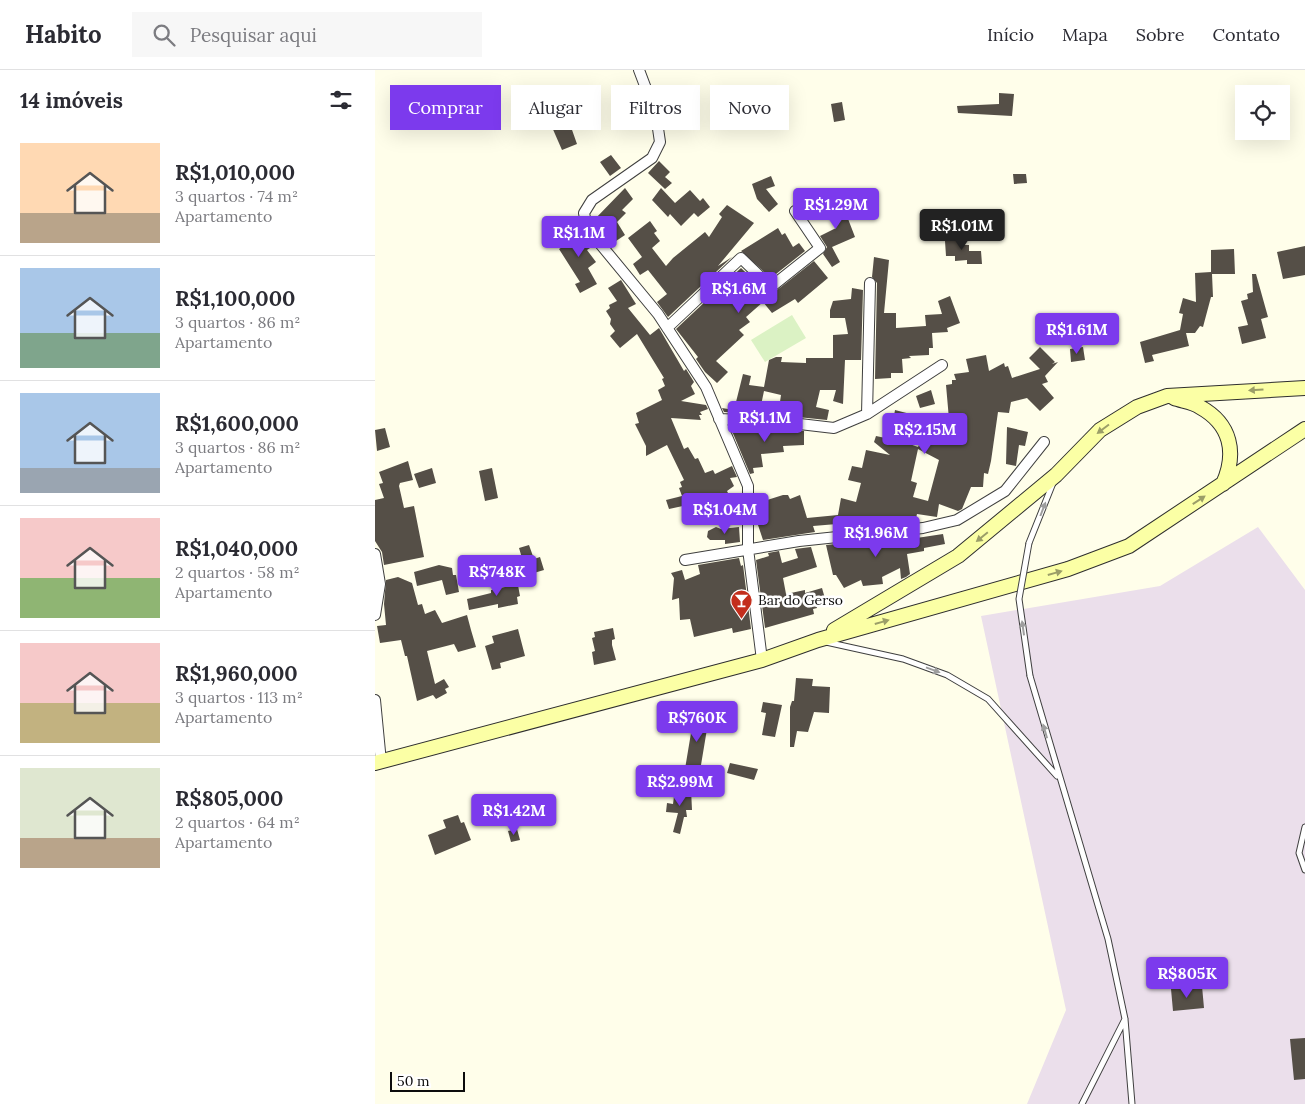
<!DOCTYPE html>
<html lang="pt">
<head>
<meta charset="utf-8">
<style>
	:root { --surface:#fff; --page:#f7f7f7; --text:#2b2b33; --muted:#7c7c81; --line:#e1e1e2; --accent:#7c3aed }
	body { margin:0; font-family:Lora,serif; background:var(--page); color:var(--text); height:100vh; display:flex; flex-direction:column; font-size:19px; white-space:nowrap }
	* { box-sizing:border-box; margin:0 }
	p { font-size:16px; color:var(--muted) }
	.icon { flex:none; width:28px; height:28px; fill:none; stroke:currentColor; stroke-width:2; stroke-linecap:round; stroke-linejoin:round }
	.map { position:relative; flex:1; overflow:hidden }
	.details { display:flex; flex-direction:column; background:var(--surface); width:375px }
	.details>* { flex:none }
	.top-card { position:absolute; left:15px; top:15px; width:475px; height:45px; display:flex; gap:10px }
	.fabs { position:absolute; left:860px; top:15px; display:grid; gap:10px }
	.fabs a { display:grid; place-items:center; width:55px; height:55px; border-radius:0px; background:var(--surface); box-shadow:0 5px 20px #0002; font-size:25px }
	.scale { position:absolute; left:15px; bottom:12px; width:75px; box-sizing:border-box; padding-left:5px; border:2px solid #0c0c0c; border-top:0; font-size:14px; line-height:18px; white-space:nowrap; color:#0c0c0c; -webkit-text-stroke:4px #fff; paint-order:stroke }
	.price { position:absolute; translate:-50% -42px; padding:0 11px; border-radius:5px; background:var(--accent); color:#fff; font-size:16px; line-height:32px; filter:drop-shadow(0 1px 2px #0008) }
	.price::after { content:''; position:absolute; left:50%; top:30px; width:15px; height:11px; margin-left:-8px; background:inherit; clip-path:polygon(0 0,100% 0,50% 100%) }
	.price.selected { background:#222; color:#fff }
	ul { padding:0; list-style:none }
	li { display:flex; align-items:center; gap:15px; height:125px; padding:0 20px }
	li+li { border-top:1px solid var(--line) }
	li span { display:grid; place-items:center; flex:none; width:140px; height:100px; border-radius:0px; color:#555 }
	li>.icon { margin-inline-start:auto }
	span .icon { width:60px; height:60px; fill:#fffc; stroke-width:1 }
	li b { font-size:21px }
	h2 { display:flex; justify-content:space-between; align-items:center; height:60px; padding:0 20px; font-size:21px }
	.chip { padding:0 18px; border-radius:0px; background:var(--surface); box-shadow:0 5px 20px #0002; font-size:18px; line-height:45px }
	.chip.selected { background:var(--accent); color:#fff }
	header { display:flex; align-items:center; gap:30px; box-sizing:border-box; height:70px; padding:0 25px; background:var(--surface); border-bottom:1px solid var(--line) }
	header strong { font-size:24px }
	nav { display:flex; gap:28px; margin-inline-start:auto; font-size:18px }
	.search { width:350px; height:45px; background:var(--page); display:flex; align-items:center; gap:12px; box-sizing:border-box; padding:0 18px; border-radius:0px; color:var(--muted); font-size:19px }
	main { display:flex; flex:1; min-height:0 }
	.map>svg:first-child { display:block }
	.industrial { fill:#ebdfeb }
	.pitch { fill:#dbf2c4 }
	.building { fill:#554f47; fill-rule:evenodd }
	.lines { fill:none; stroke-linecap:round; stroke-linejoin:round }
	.lane-casing { stroke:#3f3f3f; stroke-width:7 }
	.street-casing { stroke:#3f3f3f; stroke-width:12 }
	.secondary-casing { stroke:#2e2e2e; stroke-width:16 }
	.lane { stroke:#fff; stroke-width:5 }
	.street { stroke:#fff; stroke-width:10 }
	.secondary { stroke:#fbffa5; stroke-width:14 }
	.lane-bridge-casing { stroke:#3f3f3f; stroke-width:7; stroke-linecap:butt }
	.lane-bridge { stroke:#fff; stroke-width:5 }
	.oneway { fill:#9b9e68 }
	.oneway2 { fill:#9e9e9e }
	.labels { text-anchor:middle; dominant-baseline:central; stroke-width:5; stroke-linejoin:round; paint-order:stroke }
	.poi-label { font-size:14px; fill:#0c0c0c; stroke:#fff; text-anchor:start }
</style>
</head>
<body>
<header>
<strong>Habito</strong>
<div class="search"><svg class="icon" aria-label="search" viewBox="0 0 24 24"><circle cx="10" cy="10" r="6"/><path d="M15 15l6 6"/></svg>Pesquisar aqui</div>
<nav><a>Início</a><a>Mapa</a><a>Sobre</a><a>Contato</a></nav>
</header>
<main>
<section class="details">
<h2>14 imóveis<svg class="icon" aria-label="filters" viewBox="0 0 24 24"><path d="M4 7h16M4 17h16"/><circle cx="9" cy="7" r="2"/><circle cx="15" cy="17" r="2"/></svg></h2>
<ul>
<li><span style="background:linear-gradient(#ffd9b3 70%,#b9a48a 0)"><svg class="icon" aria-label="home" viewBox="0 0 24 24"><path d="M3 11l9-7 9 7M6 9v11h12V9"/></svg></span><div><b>R$1,010,000</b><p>3 quartos · 74 m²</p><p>Apartamento</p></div></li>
<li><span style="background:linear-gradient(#a9c7e8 65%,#7fa58c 0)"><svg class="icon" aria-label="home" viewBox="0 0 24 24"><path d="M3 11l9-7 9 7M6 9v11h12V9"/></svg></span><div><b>R$1,100,000</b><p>3 quartos · 86 m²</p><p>Apartamento</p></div></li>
<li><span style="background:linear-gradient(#a9c7e8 75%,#9aa5b1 0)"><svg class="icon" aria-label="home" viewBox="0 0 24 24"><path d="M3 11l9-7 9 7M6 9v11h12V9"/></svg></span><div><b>R$1,600,000</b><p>3 quartos · 86 m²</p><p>Apartamento</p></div></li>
<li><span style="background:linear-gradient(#f6c9c9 60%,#8fb573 0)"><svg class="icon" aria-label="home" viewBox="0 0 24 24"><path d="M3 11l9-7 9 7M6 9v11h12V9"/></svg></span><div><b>R$1,040,000</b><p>2 quartos · 58 m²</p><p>Apartamento</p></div></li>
<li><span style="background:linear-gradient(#f6c9c9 60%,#c2b280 0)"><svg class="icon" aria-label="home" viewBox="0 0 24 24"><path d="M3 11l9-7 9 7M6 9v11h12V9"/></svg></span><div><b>R$1,960,000</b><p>3 quartos · 113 m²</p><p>Apartamento</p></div></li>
<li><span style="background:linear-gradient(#dfe7d0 70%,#b9a48a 0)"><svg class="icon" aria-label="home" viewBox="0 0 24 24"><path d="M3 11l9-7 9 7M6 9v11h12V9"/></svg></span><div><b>R$805,000</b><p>2 quartos · 64 m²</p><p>Apartamento</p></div></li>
</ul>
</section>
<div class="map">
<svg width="930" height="1034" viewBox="0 0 930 1034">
	<rect width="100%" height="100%" fill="#fffeea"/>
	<!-- industrial -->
	<path class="industrial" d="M883,457L930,520V1034H652L691,940L606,546L785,516Z"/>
	<!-- pitch -->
	<path class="pitch" d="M417,245L431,268L390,292L376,270Z"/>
	<!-- building -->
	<path class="building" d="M624,23L639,24L637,46L583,43L582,36L624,34Z
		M467,32L470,50L459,52L456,34Z
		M183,44L185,50L194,46L198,56L196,57L202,74L187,80L173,48Z
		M236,85L246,98L235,106L225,92Z
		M284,91L295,102L290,107L297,113L290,119L273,103Z
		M638,104H651L652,113L639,114Z
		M396,106L400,116L391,119L403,134L394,142L382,129L377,114Z
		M250,118L258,129L247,140L251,143L242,152L250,165L235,175L218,151Z
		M286,118L300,133L315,120L325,131L328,128L335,137L323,147L319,143L306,156L295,144L293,147L277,130Z
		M457,127L459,133L464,131L470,141L480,167L457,177L465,192L457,197L448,184L452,177L445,166L461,158L448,132Z
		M352,135L379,153L343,196L357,187L293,247L282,232L292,224L273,200L265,205L258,194L267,187L253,168L275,151L282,161L279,163L285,171L277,178L291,196L298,188L330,162L334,167L347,147L344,144Z
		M195,154L203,164L206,161L218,176L212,180L221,192L213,198L222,214L205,223L200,214L205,212L184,179L196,172L187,160Z
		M403,158L407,165L410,163L418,177L424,173L430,181L396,208L366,181Z
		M589,166V175H594V181H606L607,194H592V190L580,191V186H571L570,171H576L575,167Z
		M930,176V205L908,209L902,182Z
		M859,179L860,204H837L838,227H836L828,257L825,256L820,263H811L814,276L777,285L779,291L770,293L765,272L805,260L808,244L804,243L808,228L821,232L820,203L836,202V180Z
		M499,187L514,190L509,243H521V258L551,256L550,245L567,244L563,231L575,226L585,253L572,258L573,262L557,263L558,278H554V285L534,286L536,288L527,289L528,303H516V308L500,309L502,213L497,207Z
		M439,191L453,208L423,233L420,229L397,243L388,232L371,247L375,252L364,260L369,265L341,291L353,302L342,313L330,302L321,289L323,287L301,259L366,198L391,222L397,224Z
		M877,204H881L893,247L886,249L891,268L867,274L863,257L873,255L866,231L873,229L872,224L878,222Z
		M246,210L261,234L253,238L275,265L284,258L309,301L311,299L319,312L316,316L320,324L306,331L331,335L333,339L325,342L327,345H324L326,350L296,348L309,379L313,377L320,389L323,388L330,403L338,400L340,404L357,396L362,407L355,408L359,416L352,421L354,425L337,434L333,426L317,434L294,439L291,430L307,426L304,418L307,417L305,412L309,410L292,375L271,386V376L260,354L264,353L261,343L287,330L283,320L290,316L287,309L289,308L262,264L245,278L235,266L240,261L235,254L236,249L231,241L235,238L234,235L242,231L233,218Z
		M477,218L488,220L486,290H470L468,334L458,331L461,320H445L441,337L454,340L452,350L403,345L406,325L389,321L385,340L370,338V341L379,343L349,342L347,338L359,340L368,304L376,306L374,315L389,317L394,290L401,287H407L406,292L431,293V288H458V265L473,264L470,248H455V240L458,231L476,229Z
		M665,277L680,292L677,294L683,292L670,306L673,312L667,314L679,328L665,341L652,328L636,332L634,343L623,342L616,391L613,404L609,403L608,417H596L587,439L583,441L564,434L562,447L542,444L540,452L528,450L527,453L511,455L502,452V449L488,448L484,451L474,449V453L438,456L440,462L388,470L382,452H380V442L393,441L389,431L408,425H413L415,429L425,425L432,448L463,445L466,428L481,432L486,413L473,410L477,396L487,398L491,380L515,385L499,372L501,366L515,369L520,340L566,352L571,372H576L571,315L577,314V310H581L579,304L594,302L591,289L611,285L614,301L629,293L630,297L633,296L637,308L665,299L654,288ZM533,357L551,362L543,377L529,372ZM543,379L564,390L553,431L538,427L542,413L536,411Z
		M708,277L710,290L696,292L695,279Z
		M556,320L560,334L545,338L541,326Z
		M361,356L367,357V359L400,358L429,361V375L408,376L409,382L386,384L388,397L378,398L379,403L375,404L357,361Z
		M632,357L653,362L650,376L644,375L641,396L631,394Z
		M10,358L15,377L2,381L0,360Z
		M33,391L38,410L25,413L24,416L29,438L39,436L49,487L9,495L7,482L0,471V430L9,428L4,414L8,413L4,402Z
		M57,398L61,413L44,418L39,404Z
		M117,398L123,428L110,431L104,401Z
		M341,457L346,459L364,457L365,472L350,474V470H335L332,467L333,461Z
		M568,464L570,474L549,478V481L532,484L535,504L531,507L526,509L525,498L507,507L508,514L488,516L486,510L469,518L461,505H458L451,475L530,467L535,469Z
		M154,475L159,489L165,487L169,500L152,505L144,478Z
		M436,477L442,497L408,508L411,524L430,520V523L447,518L451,532L442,535V538L438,539L439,544L390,558L381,490L394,486L393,483L404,481L407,493L423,488L420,479Z
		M364,488L366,496L368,495L376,559L358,563L357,558L319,567L315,549L305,550L304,528L297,530L299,508L296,503L307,500L310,510L325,504L323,495Z
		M64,495L77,498L78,505H81L84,522L71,525L67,510L42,516L39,502Z
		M23,507L37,513L43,535L47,534L50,544L60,540L67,553L92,545L96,560L101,577L83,582L79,574L52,581L60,614L69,609L74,617L70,619L72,623L61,629L58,625L42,631L32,586H30L26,570L5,573L2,556L11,555L9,534L11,510Z
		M142,510L145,526L142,527L143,534L123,538V534L94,540L92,529L116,523V520L130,517L129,512Z
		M238,558L240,569L237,570V575L241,590L219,595L217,582L220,581L217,568L220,567L219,562Z
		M143,559L150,586L125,593L126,598L117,600L110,576L119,573L117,566Z
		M421,608L438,609L437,616L455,617L454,643L439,642L433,662L422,661L419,677H415V637L417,631H419Z
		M388,632L407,635L400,667L387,665L391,643L386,642Z
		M319,645L334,647L325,701L310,699Z
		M355,693L383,699L379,710L352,703Z
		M300,719H316L317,740H311L312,747H309L305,764L298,762L303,743L291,742L292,733L298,734Z
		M83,745L86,753L89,752L96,770L60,785L53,765L71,758L68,750Z
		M142,759L145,770L136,772L133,761Z
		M827,916L829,938L798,941L796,919Z
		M930,968V1009L919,1010L915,969Z"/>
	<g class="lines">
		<defs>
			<path id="lane" d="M654,473L678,413
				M451,572L528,589L572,605L613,629L682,706
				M655,606L733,869L750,949L757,1034
				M930,757L924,783L930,800
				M707,1034L750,949"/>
			<path id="street" d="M264,0L281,45L285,72L277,88L217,130L209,143L212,158L283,244L331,317L373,416V479L387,590
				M292,258L366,188L396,217L445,178L420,141
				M492,344L495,213
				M344,349L399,351L459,358L492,344L567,295
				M0,484L5,514L0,545
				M310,490L424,471L548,458L582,450L630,421L669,372
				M0,630L6,692"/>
			<path id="secondary" d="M799,328C807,331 818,332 825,337C856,354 862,383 848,414
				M459,560L583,486L681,405L725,360L762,337L792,326L930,318
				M0,693L387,590L443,570L693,499L754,476L930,359"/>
		</defs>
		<!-- lane casing -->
		<use href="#lane" class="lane-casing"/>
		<!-- street casing -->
		<use href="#street" class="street-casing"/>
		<!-- secondary casing -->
		<use href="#secondary" class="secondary-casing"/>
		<!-- lane -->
		<use href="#lane" class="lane"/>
		<!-- street -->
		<use href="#street" class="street"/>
		<!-- secondary -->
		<use href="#secondary" class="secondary"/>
		<defs>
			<path id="lane-bridge" d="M654,473L644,529L655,606"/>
		</defs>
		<!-- lane-bridge casing -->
		<use href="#lane-bridge" class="lane-bridge-casing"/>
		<!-- lane-bridge -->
		<use href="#lane-bridge" class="lane-bridge"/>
	</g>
	<!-- one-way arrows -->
	<defs><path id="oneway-solid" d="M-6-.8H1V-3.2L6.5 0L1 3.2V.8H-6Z" transform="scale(1.25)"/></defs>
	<g class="oneway">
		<use href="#oneway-solid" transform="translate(881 320) rotate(176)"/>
		<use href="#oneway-solid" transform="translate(728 359) rotate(143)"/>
		<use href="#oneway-solid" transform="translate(824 430) rotate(-33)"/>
		<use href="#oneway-solid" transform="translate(607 467) rotate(141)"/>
		<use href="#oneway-solid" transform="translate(680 503) rotate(-16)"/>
		<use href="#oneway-solid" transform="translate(507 552) rotate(-16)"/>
	</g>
	<g class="oneway2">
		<use href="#oneway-solid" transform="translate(668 439) rotate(-69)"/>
		<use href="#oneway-solid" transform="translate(648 558) rotate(-98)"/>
		<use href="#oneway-solid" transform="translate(558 600) rotate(20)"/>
		<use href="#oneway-solid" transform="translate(670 661) rotate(-106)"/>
	</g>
	<!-- icons -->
	<defs>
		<symbol id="bar-pin" viewBox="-11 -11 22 30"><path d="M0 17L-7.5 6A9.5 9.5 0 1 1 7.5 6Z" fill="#c32e1c" stroke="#fff"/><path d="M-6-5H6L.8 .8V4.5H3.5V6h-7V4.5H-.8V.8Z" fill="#fff"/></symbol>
	</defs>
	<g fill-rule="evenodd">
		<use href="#bar-pin" x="354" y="518" width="25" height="34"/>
	</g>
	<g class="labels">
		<!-- poi labels -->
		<g class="poi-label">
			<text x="383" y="530">Bar do Gerso</text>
		</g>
	</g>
</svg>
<div class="fabs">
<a><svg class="icon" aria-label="locate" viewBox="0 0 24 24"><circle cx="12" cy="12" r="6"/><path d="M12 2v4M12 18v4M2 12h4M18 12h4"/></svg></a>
</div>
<div class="scale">50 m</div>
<b class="price" style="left:461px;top:160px">R$1.29M</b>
<b class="price selected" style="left:587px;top:181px">R$1.01M</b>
<b class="price" style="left:204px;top:188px">R$1.1M</b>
<b class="price" style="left:364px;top:244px">R$1.6M</b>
<b class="price" style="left:702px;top:285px">R$1.61M</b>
<b class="price" style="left:390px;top:373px">R$1.1M</b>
<b class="price" style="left:550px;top:385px">R$2.15M</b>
<b class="price" style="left:350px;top:465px">R$1.04M</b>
<b class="price" style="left:501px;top:488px">R$1.96M</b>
<b class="price" style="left:122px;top:527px">R$748K</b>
<b class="price" style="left:322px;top:673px">R$760K</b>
<b class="price" style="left:305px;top:737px">R$2.99M</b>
<b class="price" style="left:139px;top:766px">R$1.42M</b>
<b class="price" style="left:812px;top:929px">R$805K</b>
<div class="top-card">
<a class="chip selected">Comprar</a>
<a class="chip">Alugar</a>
<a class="chip">Filtros</a>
<a class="chip">Novo</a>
</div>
</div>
</main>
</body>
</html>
